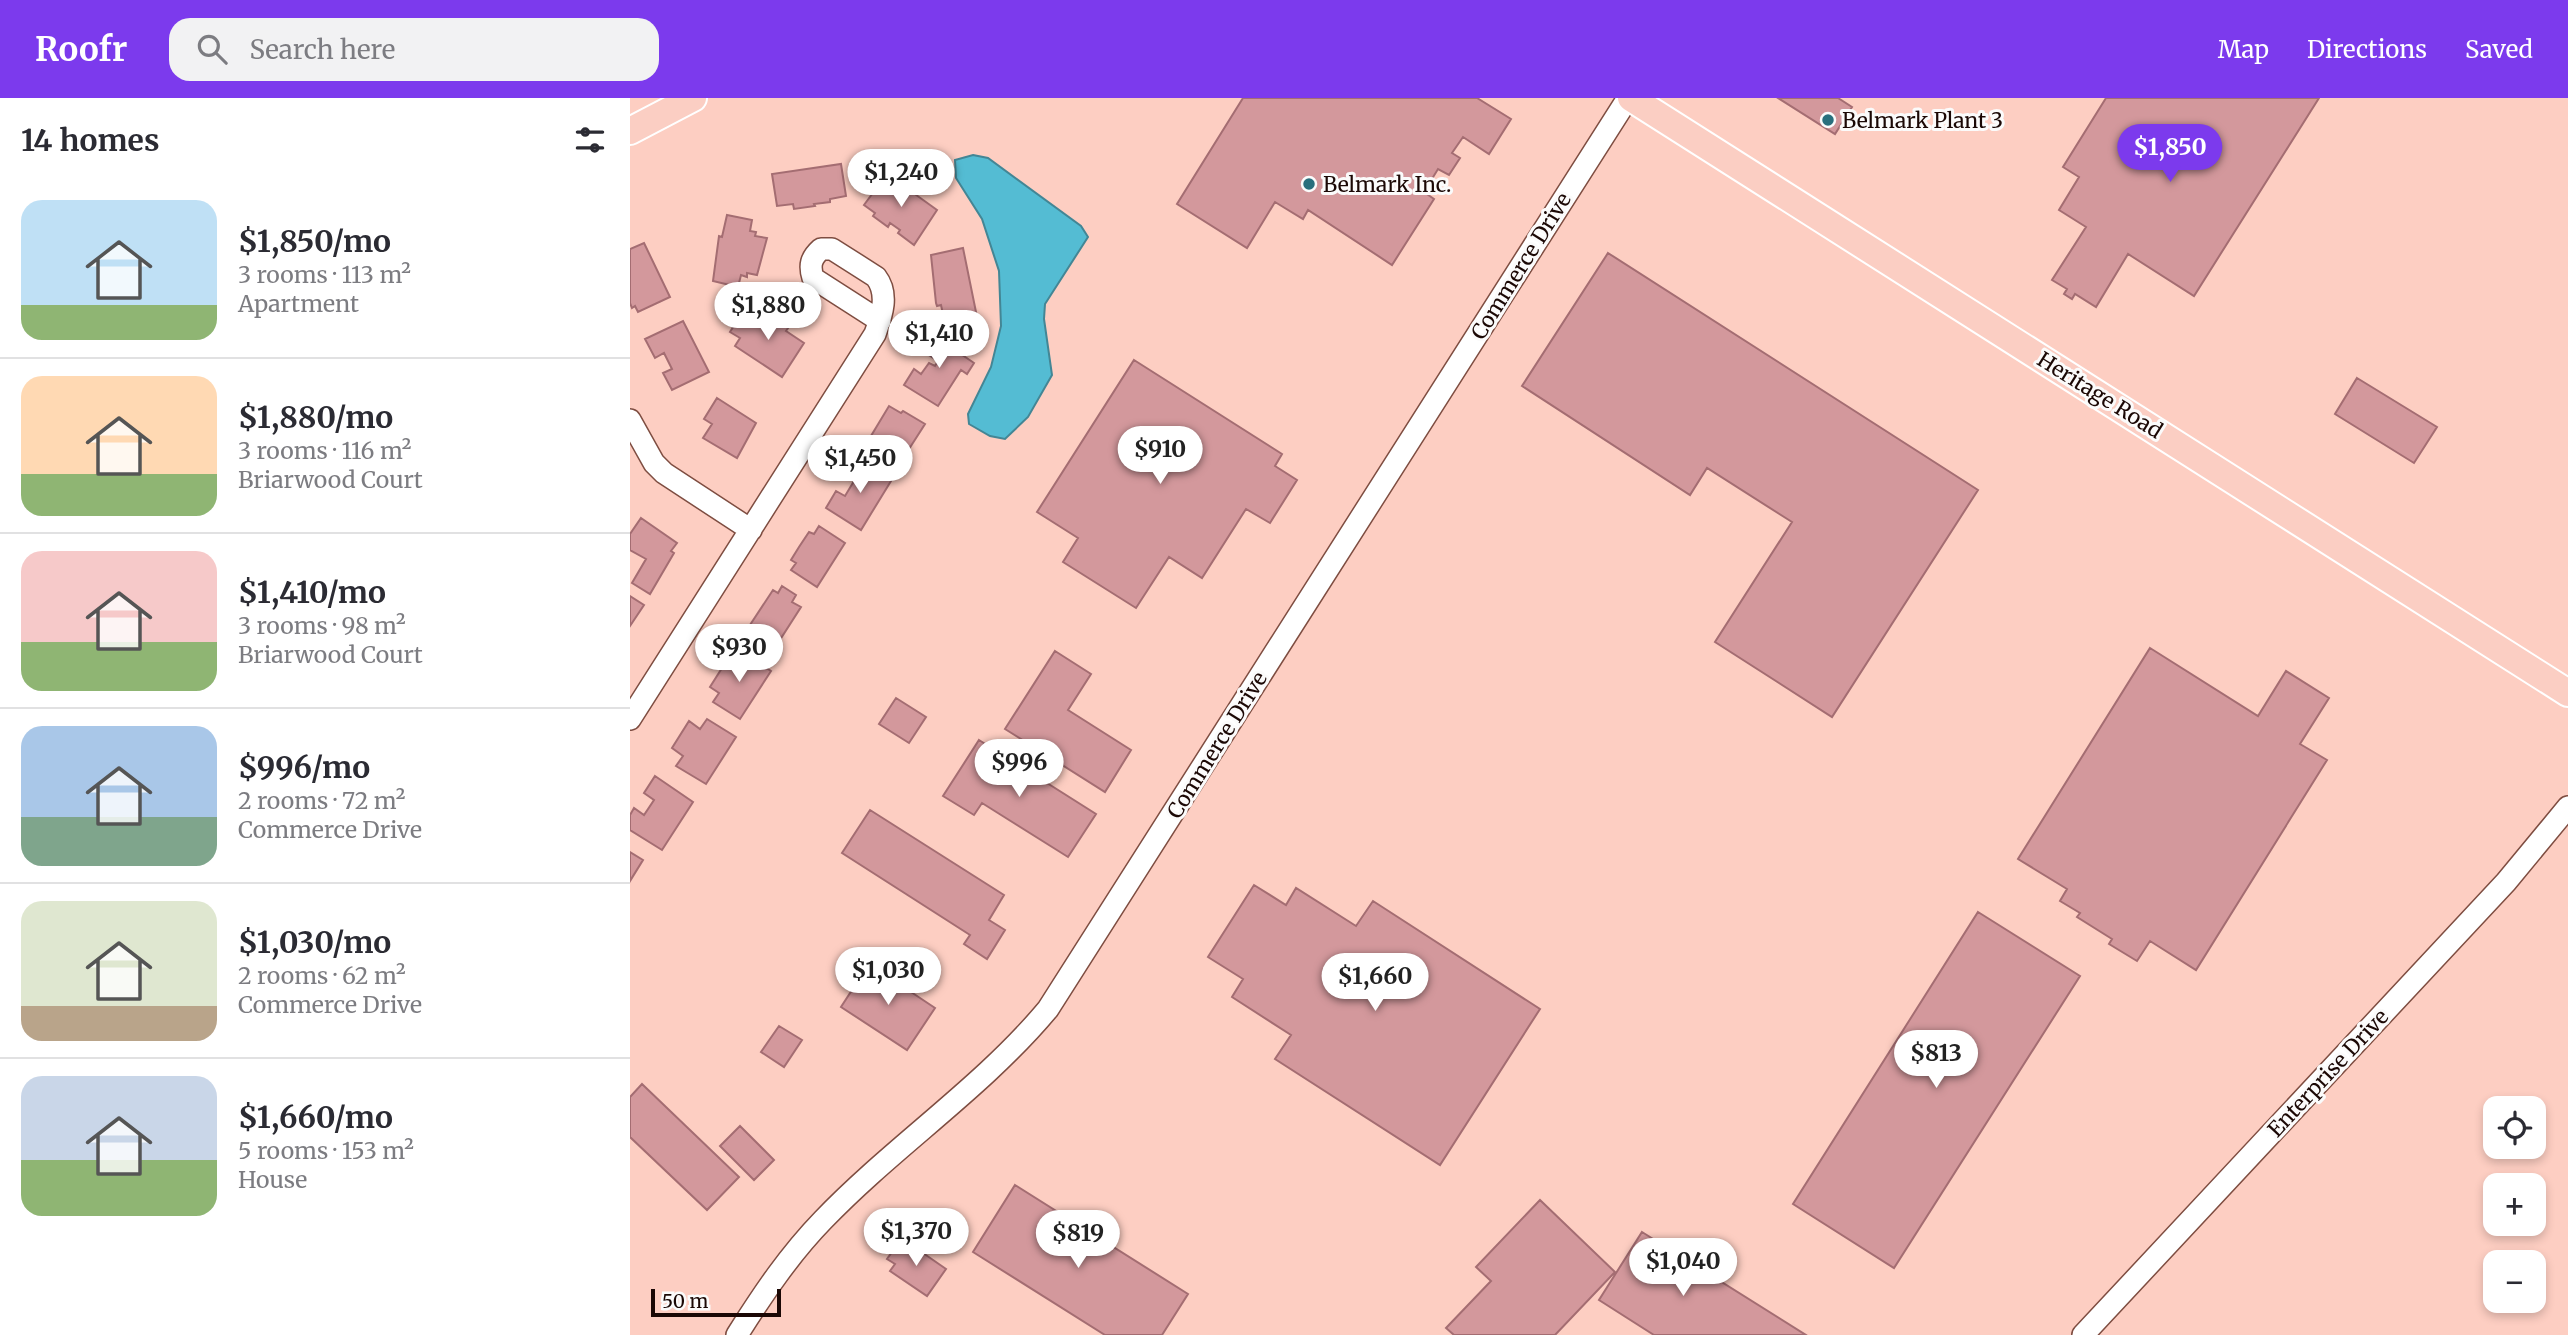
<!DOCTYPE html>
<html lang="en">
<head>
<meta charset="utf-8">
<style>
	:root { --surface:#fff; --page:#f2f2f3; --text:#2b2b33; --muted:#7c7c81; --line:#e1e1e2; --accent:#7c3aed }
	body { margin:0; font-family:Merriweather,serif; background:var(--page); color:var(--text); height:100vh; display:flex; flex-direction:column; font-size:26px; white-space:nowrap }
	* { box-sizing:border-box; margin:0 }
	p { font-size:23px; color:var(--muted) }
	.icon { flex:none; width:38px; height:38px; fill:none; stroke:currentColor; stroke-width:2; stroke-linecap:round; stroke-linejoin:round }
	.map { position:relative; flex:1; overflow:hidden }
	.panel { display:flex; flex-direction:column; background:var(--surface); width:630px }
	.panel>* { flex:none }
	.fabs { position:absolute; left:1853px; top:998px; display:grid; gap:14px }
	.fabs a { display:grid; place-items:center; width:63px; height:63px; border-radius:14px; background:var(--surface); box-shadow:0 4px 10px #0003; font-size:35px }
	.scale { position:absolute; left:21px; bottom:18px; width:130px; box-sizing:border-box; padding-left:7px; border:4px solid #1b0805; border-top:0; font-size:19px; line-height:24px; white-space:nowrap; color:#1b0805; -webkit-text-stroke:5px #fbfbfb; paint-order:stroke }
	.price { position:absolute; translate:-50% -60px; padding:0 16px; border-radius:24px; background:#fff; color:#222; font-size:23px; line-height:46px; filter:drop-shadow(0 2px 4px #0008) }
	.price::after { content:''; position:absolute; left:50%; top:42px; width:21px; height:16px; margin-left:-10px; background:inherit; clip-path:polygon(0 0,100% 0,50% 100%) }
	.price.selected { background:var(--accent); color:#fff }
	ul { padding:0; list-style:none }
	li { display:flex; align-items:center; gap:21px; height:175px; padding:0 21px }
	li+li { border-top:2px solid var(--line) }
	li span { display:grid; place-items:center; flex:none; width:196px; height:140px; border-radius:21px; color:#555 }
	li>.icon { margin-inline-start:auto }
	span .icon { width:84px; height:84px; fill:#fffc; stroke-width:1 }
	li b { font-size:30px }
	h2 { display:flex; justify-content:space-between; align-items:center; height:84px; padding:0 21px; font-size:30px }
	header { display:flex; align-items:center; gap:42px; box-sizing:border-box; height:98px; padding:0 35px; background:var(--accent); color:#fff }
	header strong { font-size:33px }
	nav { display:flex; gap:38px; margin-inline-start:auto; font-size:24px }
	.search { width:490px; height:63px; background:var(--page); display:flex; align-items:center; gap:18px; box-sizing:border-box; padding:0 24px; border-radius:21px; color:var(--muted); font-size:26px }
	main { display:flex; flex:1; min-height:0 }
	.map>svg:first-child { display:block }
	.water { fill:#54bcd3; stroke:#438695; stroke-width:2 }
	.building { fill:#d3989c; stroke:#a46d72; stroke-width:2 }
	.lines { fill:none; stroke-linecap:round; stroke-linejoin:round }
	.minor-casing { stroke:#7e4d41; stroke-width:24 }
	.major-casing { stroke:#fff; stroke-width:30 }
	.minor { stroke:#fff; stroke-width:21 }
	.major { stroke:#fbcec3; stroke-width:26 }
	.poi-dot { fill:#296f7d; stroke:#fbfbfb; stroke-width:2.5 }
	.labels { text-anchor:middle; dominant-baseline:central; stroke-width:6; stroke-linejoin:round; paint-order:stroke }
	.poi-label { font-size:21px; fill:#1b0805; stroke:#fbfbfb; text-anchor:start }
	.street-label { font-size:21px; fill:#1b0805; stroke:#fbfbfb }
</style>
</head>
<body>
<header>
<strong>Roofr</strong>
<div class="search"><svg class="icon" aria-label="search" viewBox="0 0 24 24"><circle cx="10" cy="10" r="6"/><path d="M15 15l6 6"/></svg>Search here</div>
<nav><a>Map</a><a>Directions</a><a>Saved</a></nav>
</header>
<main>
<section class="panel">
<h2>14 homes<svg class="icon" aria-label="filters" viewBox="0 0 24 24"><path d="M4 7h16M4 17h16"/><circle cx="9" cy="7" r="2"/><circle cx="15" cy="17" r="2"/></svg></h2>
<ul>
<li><span style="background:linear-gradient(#bfe0f5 75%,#8fb573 0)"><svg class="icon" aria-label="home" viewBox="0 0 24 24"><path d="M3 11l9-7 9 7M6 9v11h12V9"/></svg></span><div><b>$1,850/mo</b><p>3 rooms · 113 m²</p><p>Apartment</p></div></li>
<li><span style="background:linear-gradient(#ffd9b3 70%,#8fb573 0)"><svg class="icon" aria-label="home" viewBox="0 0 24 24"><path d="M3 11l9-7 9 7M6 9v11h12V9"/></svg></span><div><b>$1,880/mo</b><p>3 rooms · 116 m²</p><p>Briarwood Court</p></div></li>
<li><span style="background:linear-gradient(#f6c9c9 65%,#8fb573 0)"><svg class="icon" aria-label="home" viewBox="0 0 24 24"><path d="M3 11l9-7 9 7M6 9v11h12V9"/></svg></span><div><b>$1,410/mo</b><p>3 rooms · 98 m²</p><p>Briarwood Court</p></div></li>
<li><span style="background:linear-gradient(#a9c7e8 65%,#7fa58c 0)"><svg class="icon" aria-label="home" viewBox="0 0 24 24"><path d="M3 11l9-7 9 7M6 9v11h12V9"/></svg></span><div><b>$996/mo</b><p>2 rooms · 72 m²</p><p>Commerce Drive</p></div></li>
<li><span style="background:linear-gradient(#dfe7d0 75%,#b9a48a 0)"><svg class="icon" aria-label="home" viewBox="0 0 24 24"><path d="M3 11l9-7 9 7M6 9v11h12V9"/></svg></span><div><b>$1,030/mo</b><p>2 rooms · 62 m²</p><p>Commerce Drive</p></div></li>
<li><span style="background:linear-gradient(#c9d6e8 60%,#8fb573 0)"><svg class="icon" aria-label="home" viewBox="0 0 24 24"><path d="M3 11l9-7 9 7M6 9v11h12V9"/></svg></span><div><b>$1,660/mo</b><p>5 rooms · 153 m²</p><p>House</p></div></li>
</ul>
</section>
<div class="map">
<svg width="1938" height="1237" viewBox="0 0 1938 1237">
	<rect width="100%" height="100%" fill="#fdcec2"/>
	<!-- water -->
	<path class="water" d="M343,57L358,60L451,128L458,139L415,206L414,221L422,277L398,319L375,341L360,338L339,326L338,316L361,269L371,228L369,173L352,121L326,80L325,62Z"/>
	<!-- building -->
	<path class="building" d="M613,0H847L881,21L859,56L833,39L822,55L830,60L819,77L808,71L794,94L804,101L762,167L678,112L673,121L645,104L617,150L547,106Z
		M1148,0H1208L1222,9L1205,36Z
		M1476,0H1689L1564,198L1498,156L1466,209L1445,196L1442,201L1434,196L1437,191L1422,182L1456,129L1429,112L1449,79L1433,69Z
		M211,66L216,98L200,101V104L184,106L185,108L164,111L163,106L147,108L142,76Z
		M257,76L307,112L284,147L268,135L270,132L260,125L258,129L243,118L245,115L234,107Z
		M97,117L122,122L120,133L126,134L125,138L137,140L127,177L117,175V179L111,177L108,189L83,183L89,138L92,139Z
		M14,145L40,199L8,214L5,208L2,210L0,205V151Z
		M333,150L346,214L314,221L311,207L307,208L306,205L301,157Z
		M978,155L1348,392L1202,619L1085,544L1162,424L1077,370L1060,397L892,288Z
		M142,214L161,226L156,233L174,245L152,279L105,248L110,240L100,234L109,220L118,226L126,217L135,224Z
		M53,223L79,274L42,292L33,275L42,271L34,255L25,260L15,241Z
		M307,233L332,249L328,254L344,265L337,276L331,272L308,308L274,287L284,271L291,276L299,265L305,268L308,263L294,254Z
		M504,262L652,356L645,368L667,382L640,425L616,411L572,480L539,459L506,510L433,464L448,440L407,414Z
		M1727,280L1807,329L1784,365L1705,316Z
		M87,300L126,325L107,360L73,340L82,326L74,321Z
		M259,308L271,315L273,313L295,326L272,362L251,349L253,345L241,338Z
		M227,360L261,383L231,432L196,410L206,393L215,398L224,383L216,378Z
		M11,420L47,445L41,453L44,455L20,496L2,485L16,461L0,452V436Z
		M189,428L215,445L187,489L161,472L166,465L161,462L169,449L179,434L184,436Z
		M152,488L166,497L162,504L171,509L146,548L138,542L133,549L119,540L123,534L118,530L143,492L148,495Z
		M0,498L14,507L0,528Z
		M1520,550L1628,618L1656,573L1699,600L1670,646L1697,662L1566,872L1520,843L1507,863L1479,846L1482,841L1447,819L1450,815L1430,803L1437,791L1388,761Z
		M425,553L461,576L438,612L501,652L475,694L375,631Z
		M114,555L141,573L110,621L83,604L89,595L80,589L99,559L108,565Z
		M266,600L296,619L279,645L249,626Z
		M77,621L106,639L76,686L46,668L53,658L42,650L59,623L70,631Z
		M349,642L466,716L438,759L352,705L344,717L313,698Z
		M25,678L63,704L32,752L0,732V717L4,710L14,717L24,702L14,695Z
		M240,712L374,797L359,822L375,832L357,861L334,846L340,837L212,755Z
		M0,754L13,762L0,783Z
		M624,787L656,807L666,790L726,828L743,803L910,911L810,1067L645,961L661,937L602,899L613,881L578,859Z
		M1348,814L1450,878L1264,1170L1163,1106Z
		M239,866L305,910L277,952L211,909Z
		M149,928L172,942L154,969L131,954Z
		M12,986L109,1079L77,1112L0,1039V999Z
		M110,1028L144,1062L124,1082L90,1048Z
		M385,1087L558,1196L532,1237H475L343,1154Z
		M910,1102L985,1174L925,1237H824L816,1230L861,1183L846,1169Z
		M1012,1134L1176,1237H1024L969,1202Z
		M280,1146L316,1171L297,1198L260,1173L265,1166L257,1161L267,1147L276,1153Z"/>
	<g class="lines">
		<defs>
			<path id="minor" d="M0,322L24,365L34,375L121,432
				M0,621L245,236C252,217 259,196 246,179L202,151H191C181,160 179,167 183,180L250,223
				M107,1237C133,1196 159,1157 193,1122C264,1048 352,990 418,911L998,0
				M1453,1237L1876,784L1938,709"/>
			<path id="major" d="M1001,0L1938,595
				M0,33L63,0"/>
		</defs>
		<!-- minor casing -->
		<use href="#minor" class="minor-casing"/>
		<!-- major casing -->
		<use href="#major" class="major-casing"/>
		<!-- minor -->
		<use href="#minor" class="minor"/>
		<!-- major -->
		<use href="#major" class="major"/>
	</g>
	<!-- markers -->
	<g class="poi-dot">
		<circle cx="1198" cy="22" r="7"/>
		<circle cx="679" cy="86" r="7"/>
	</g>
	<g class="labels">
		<!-- poi labels -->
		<g class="poi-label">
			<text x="1212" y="22">Belmark Plant 3</text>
			<text x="693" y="86">Belmark Inc.</text>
		</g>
		<!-- street labels -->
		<g class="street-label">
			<text transform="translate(891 168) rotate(-58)">Commerce Drive</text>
			<text transform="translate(1470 297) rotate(32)">Heritage Road</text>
			<text transform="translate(587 647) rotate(-58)">Commerce Drive</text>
			<text transform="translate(1698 975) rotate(-47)">Enterprise Drive</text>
		</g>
	</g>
</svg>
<div class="fabs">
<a><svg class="icon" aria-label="locate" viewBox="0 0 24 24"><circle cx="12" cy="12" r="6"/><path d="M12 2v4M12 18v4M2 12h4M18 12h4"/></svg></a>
<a>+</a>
<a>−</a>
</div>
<div class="scale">50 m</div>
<b class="price selected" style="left:1540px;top:86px">$1,850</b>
<b class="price" style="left:271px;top:111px">$1,240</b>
<b class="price" style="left:138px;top:244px">$1,880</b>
<b class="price" style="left:309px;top:272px">$1,410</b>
<b class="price" style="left:530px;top:388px">$910</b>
<b class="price" style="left:230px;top:397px">$1,450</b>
<b class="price" style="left:109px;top:586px">$930</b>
<b class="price" style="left:389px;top:701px">$996</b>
<b class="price" style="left:258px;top:909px">$1,030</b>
<b class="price" style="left:745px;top:915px">$1,660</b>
<b class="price" style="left:1306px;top:992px">$813</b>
<b class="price" style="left:286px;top:1170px">$1,370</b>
<b class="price" style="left:448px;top:1172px">$819</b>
<b class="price" style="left:1053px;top:1200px">$1,040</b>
</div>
</main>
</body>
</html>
